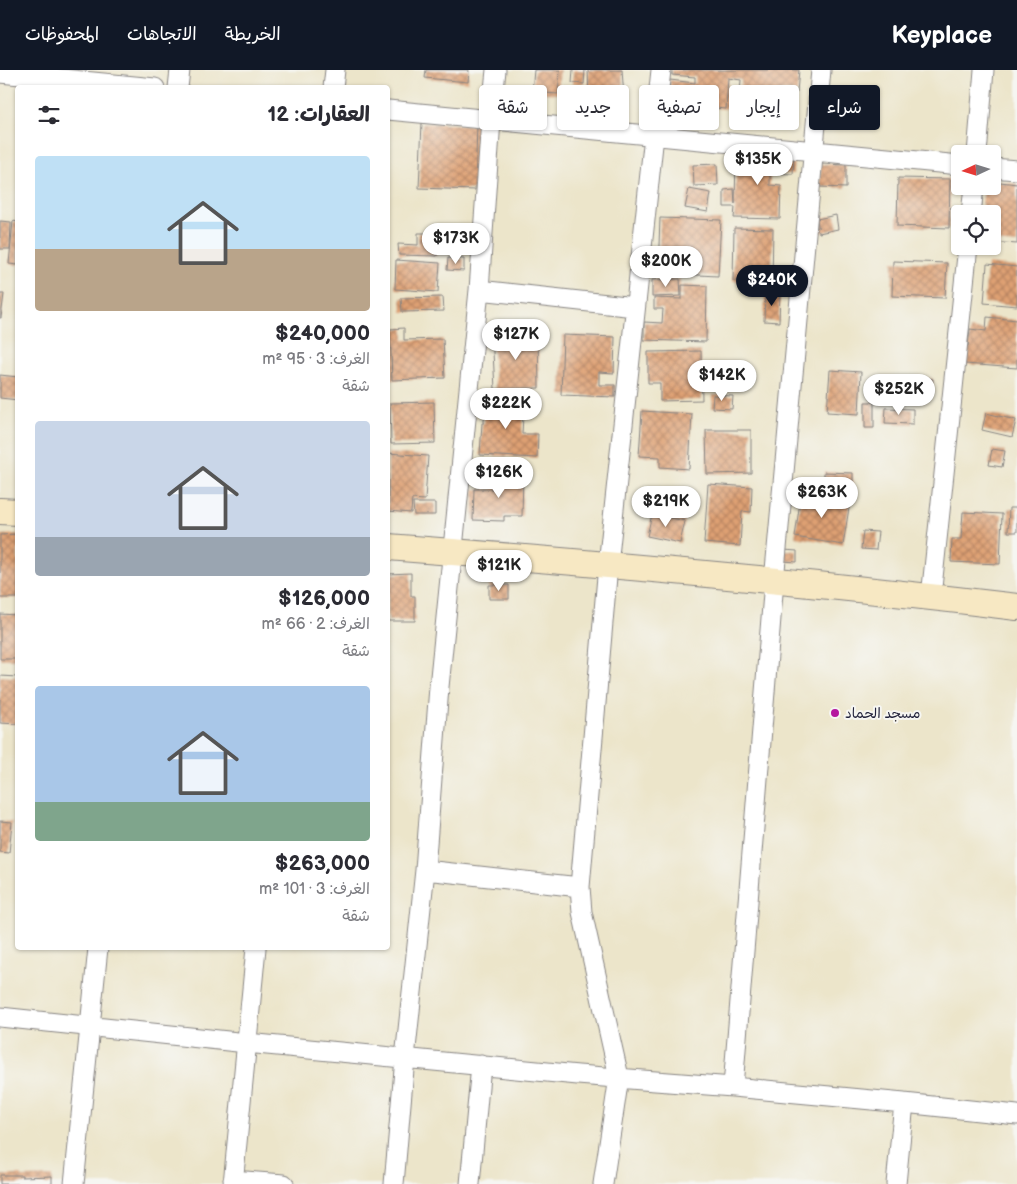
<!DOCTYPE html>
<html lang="ar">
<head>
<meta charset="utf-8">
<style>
	:root { --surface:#fff; --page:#f2f2f3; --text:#2b2b33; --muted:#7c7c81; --accent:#111827 }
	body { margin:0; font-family:"Balsamiq Sans","Playpen Sans Arabic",sans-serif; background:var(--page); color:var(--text); direction:rtl; height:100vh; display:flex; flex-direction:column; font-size:19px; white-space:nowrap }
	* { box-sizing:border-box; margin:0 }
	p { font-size:16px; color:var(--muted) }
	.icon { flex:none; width:28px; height:28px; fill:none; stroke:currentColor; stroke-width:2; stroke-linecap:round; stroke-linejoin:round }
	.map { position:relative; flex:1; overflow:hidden; direction:ltr }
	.details { position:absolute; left:15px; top:15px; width:375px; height:865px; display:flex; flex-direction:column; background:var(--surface); border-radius:5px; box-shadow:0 1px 4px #0004; direction:rtl }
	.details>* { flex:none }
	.banner { position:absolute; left:405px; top:15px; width:475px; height:45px; direction:rtl; display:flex; gap:10px }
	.needle { width:32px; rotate:266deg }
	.controls { position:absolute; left:951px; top:75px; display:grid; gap:10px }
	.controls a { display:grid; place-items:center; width:50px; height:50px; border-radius:5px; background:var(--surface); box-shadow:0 1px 4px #0004; font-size:25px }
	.price { position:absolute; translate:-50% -42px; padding:0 11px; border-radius:18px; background:#fff; color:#222; font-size:16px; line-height:32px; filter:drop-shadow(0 1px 2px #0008) }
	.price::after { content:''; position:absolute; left:50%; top:30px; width:15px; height:11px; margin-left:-8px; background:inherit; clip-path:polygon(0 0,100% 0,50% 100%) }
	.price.selected { background:var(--accent); color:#fff }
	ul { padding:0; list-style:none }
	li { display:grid; align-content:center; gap:10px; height:265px; padding:0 20px }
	li span { display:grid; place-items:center; height:155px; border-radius:5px; color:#555 }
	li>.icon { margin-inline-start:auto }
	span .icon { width:90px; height:90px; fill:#fffc; stroke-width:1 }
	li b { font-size:21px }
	h2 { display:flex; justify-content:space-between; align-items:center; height:60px; padding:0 20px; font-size:21px }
	.pill { padding:0 18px; border-radius:5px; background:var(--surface); box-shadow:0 1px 4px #0004; font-size:18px; line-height:45px }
	.pill.selected { background:var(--accent); color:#fff }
	header { display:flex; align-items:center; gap:30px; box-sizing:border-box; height:70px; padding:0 25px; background:var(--accent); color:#fff }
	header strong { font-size:24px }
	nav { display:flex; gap:28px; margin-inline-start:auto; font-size:18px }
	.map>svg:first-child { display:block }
	.building { fill:url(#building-cross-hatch) }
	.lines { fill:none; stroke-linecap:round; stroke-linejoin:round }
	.street-casing { stroke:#878482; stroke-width:21 }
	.secondary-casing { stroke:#878482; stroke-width:28 }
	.street { stroke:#fff; stroke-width:19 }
	.secondary { stroke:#f7e8c3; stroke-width:26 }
	.poi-dot { fill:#b5179e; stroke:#f6f6f2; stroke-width:2 }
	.labels { text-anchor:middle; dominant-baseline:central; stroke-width:4; stroke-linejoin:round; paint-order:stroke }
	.poi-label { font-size:14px; fill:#22223b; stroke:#f6f6f2; text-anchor:start }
</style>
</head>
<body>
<header>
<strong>Keyplace</strong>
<nav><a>الخريطة</a><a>الاتجاهات</a><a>المحفوظات</a></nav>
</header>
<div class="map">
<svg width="1017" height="1114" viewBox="0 0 1017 1114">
	<defs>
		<pattern id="building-cross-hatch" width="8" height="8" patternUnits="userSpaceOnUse" patternTransform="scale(1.25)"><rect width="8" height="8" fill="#dea073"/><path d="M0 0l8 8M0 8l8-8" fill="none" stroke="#b48260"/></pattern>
	</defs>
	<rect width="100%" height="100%" fill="#f6f6f2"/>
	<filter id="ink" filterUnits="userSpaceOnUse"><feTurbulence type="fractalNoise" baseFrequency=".02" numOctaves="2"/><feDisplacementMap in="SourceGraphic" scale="10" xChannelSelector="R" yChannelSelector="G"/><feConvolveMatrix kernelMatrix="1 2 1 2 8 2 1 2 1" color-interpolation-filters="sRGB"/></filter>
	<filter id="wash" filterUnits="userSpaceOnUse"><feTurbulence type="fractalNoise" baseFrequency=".0096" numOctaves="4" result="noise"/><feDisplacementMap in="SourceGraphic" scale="20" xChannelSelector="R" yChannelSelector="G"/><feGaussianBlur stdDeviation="1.12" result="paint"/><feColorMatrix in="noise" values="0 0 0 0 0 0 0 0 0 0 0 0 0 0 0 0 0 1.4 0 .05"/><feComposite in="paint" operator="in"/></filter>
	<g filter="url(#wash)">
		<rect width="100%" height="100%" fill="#ece5ca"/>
		<g id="blocks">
			<!-- building -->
			<path class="building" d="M426,0H469L468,12L425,8Z
				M534,0H560L558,24L532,22Z
				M573,0H585L584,14L572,13Z
				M588,0H622L624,27L589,29Z
				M672,0H799L797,22L780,21L778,39L739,36L741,10L728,8L726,39L668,34L670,10L695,13V7L672,5Z
				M570,23H582V42H569Z
				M422,53L477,55L475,120L419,118Z
				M736,84L794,86L793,104L770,103V115L781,116L780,149L734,148L735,137H724V120L734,119L735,134Z
				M717,94L718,115L694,116L693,95Z
				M821,94L846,95V118L820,117Z
				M898,108L950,109L949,158L897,156Z
				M992,111L1017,114V174L992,172V144H981L984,116H992Z
				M689,119L711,123L708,142L685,138Z
				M836,145L838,159L819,163L817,149Z
				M660,148L721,150L718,206L658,203Z
				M0,151L11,152L10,179H0Z
				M13,151L18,152V195L9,194Z
				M734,158L773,159L772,212L733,211Z
				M418,163H437V186L399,185L398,174L418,175Z
				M448,188L464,189V201L447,200Z
				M396,190L440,193L438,222L395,219Z
				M893,191L947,193L945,228L892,226Z
				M987,194L1017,197V236L984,233Z
				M680,209L681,226L652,227V210Z
				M682,215L707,216L706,272L644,270V252L662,253L663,239H654V228L682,229Z
				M765,223H780L779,252L764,251Z
				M0,224H4L1,248H0Z
				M443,227L444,241L402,242L401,228Z
				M987,247L1017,250V298L965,294L967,276H968L970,259L986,261Z
				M404,258V270L443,269L445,308L392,310L390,259Z
				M538,263L539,318L495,319L492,264Z
				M563,265L615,267L614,303L599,302V315H615V327L561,325Z
				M701,281L702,330L660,331V313H648V282Z
				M830,300L861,302L859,344L827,342Z
				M0,305L18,307V330L0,328Z
				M915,307L933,309L932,322L913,320Z
				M713,325L733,326L732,339L712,338Z
				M485,326L524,328L522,364H538L537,388L480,385L482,353H484Z
				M434,332L435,373L391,374L390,333Z
				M865,332H874V358H865Z
				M886,338L913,339V354L885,353Z
				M642,341L692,344L689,399L660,397V387L639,386Z
				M986,343L1016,350L1012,367L982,360Z
				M706,360H751V403L707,404Z
				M992,379L1005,381L1002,397L989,395Z
				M388,383L428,386L425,430L412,429L411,443L388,441Z
				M824,402L853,403V416L824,415Z
				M492,405L523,406L522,446H504V451L473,450L474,419H492Z
				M708,414L752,417L751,442L742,441L740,476L704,473Z
				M672,422L685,425L682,436L669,433Z
				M801,424L850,432L843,475L795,467Z
				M413,433H435V445H414Z
				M1009,438H1017V462H1008Z
				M963,442L1002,444L1000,494L951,492L952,469H961Z
				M652,444L685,451L680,473L647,466Z
				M863,461L878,462L876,480L861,479Z
				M18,464V528H0V465Z
				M784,480L797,481V492L783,491Z
				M411,503V526H415V551H388V504Z
				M489,515H509V529H489Z
				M0,544L18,545V589H0Z
				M0,606L18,607V654L0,653Z
				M0,751L12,752L9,783L0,782Z
				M0,1105H22V1107L52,1106V1114H0Z"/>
		</g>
	</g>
	<g filter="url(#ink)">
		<use href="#blocks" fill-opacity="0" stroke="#878482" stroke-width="1"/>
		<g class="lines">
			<defs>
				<path id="street" d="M0,3L155,18
					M178,18L180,0
					M333,18L335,0
					M388,40L960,95
					M977,84L984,0
					M992,98L1017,100
					M971,144L974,116
					M479,220L635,237
					M931,527L968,176
					M425,800L580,817
					M0,947L247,973L578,1005L733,1017L904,1033L1017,1045
					M733,1017L774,511L821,0
					M233,1110L284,1114
					M74,1114L98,878
					M233,1114L256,878
					M394,1114L405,988L425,800L439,617L479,220L491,50L496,0
					M470,1114L481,995
					M603,1114L619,1007L582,842L580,817L608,495L661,0
					M896,1114L904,1033"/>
				<path id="secondary" d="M0,441L18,442
					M388,477C598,493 808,512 1017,537"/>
			</defs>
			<!-- street casing -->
			<use href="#street" class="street-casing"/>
			<!-- secondary casing -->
			<use href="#secondary" class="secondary-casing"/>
			<!-- street -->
			<use href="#street" class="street"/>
			<!-- secondary -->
			<use href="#secondary" class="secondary"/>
		</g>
	</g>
	<!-- markers -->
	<circle class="poi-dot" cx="835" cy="643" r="5"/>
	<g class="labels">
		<!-- poi labels -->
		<g class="poi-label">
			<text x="845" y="643">مسجد الحماد</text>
		</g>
	</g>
</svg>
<div class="controls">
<a><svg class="needle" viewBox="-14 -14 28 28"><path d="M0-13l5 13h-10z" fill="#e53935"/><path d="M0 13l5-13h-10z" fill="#7c7c81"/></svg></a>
<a><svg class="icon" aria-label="locate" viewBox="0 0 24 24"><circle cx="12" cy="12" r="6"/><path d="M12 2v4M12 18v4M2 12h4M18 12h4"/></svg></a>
</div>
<b class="price" style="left:758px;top:116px">$135K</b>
<b class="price" style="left:456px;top:195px">$173K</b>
<b class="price" style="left:666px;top:218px">$200K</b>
<b class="price selected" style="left:772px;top:237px">$240K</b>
<b class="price" style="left:516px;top:291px">$127K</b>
<b class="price" style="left:722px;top:332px">$142K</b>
<b class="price" style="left:899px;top:346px">$252K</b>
<b class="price" style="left:506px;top:360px">$222K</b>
<b class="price" style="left:499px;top:429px">$126K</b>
<b class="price" style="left:822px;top:449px">$263K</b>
<b class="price" style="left:666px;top:458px">$219K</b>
<b class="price" style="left:499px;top:522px">$121K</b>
<div class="banner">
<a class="pill selected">شراء</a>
<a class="pill">إيجار</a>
<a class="pill">تصفية</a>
<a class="pill">جديد</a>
<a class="pill">شقة</a>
</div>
<section class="details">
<h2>العقارات: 12<svg class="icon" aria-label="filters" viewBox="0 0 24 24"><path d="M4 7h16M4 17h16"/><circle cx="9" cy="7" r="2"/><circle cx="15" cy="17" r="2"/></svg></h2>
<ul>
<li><span style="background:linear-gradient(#bfe0f5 60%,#b9a48a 0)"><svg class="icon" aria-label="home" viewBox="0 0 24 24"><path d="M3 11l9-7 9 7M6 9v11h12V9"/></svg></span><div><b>$240,000</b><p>الغرف: 3 · 95 m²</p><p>شقة</p></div></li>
<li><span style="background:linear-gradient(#c9d6e8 75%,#9aa5b1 0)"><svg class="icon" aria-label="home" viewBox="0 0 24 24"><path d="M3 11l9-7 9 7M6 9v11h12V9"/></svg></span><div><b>$126,000</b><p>الغرف: 2 · 66 m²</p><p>شقة</p></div></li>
<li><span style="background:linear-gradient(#a9c7e8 75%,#7fa58c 0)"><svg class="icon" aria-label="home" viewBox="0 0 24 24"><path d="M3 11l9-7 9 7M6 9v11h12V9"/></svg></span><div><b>$263,000</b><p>الغرف: 3 · 101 m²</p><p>شقة</p></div></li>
</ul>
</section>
</div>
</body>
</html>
